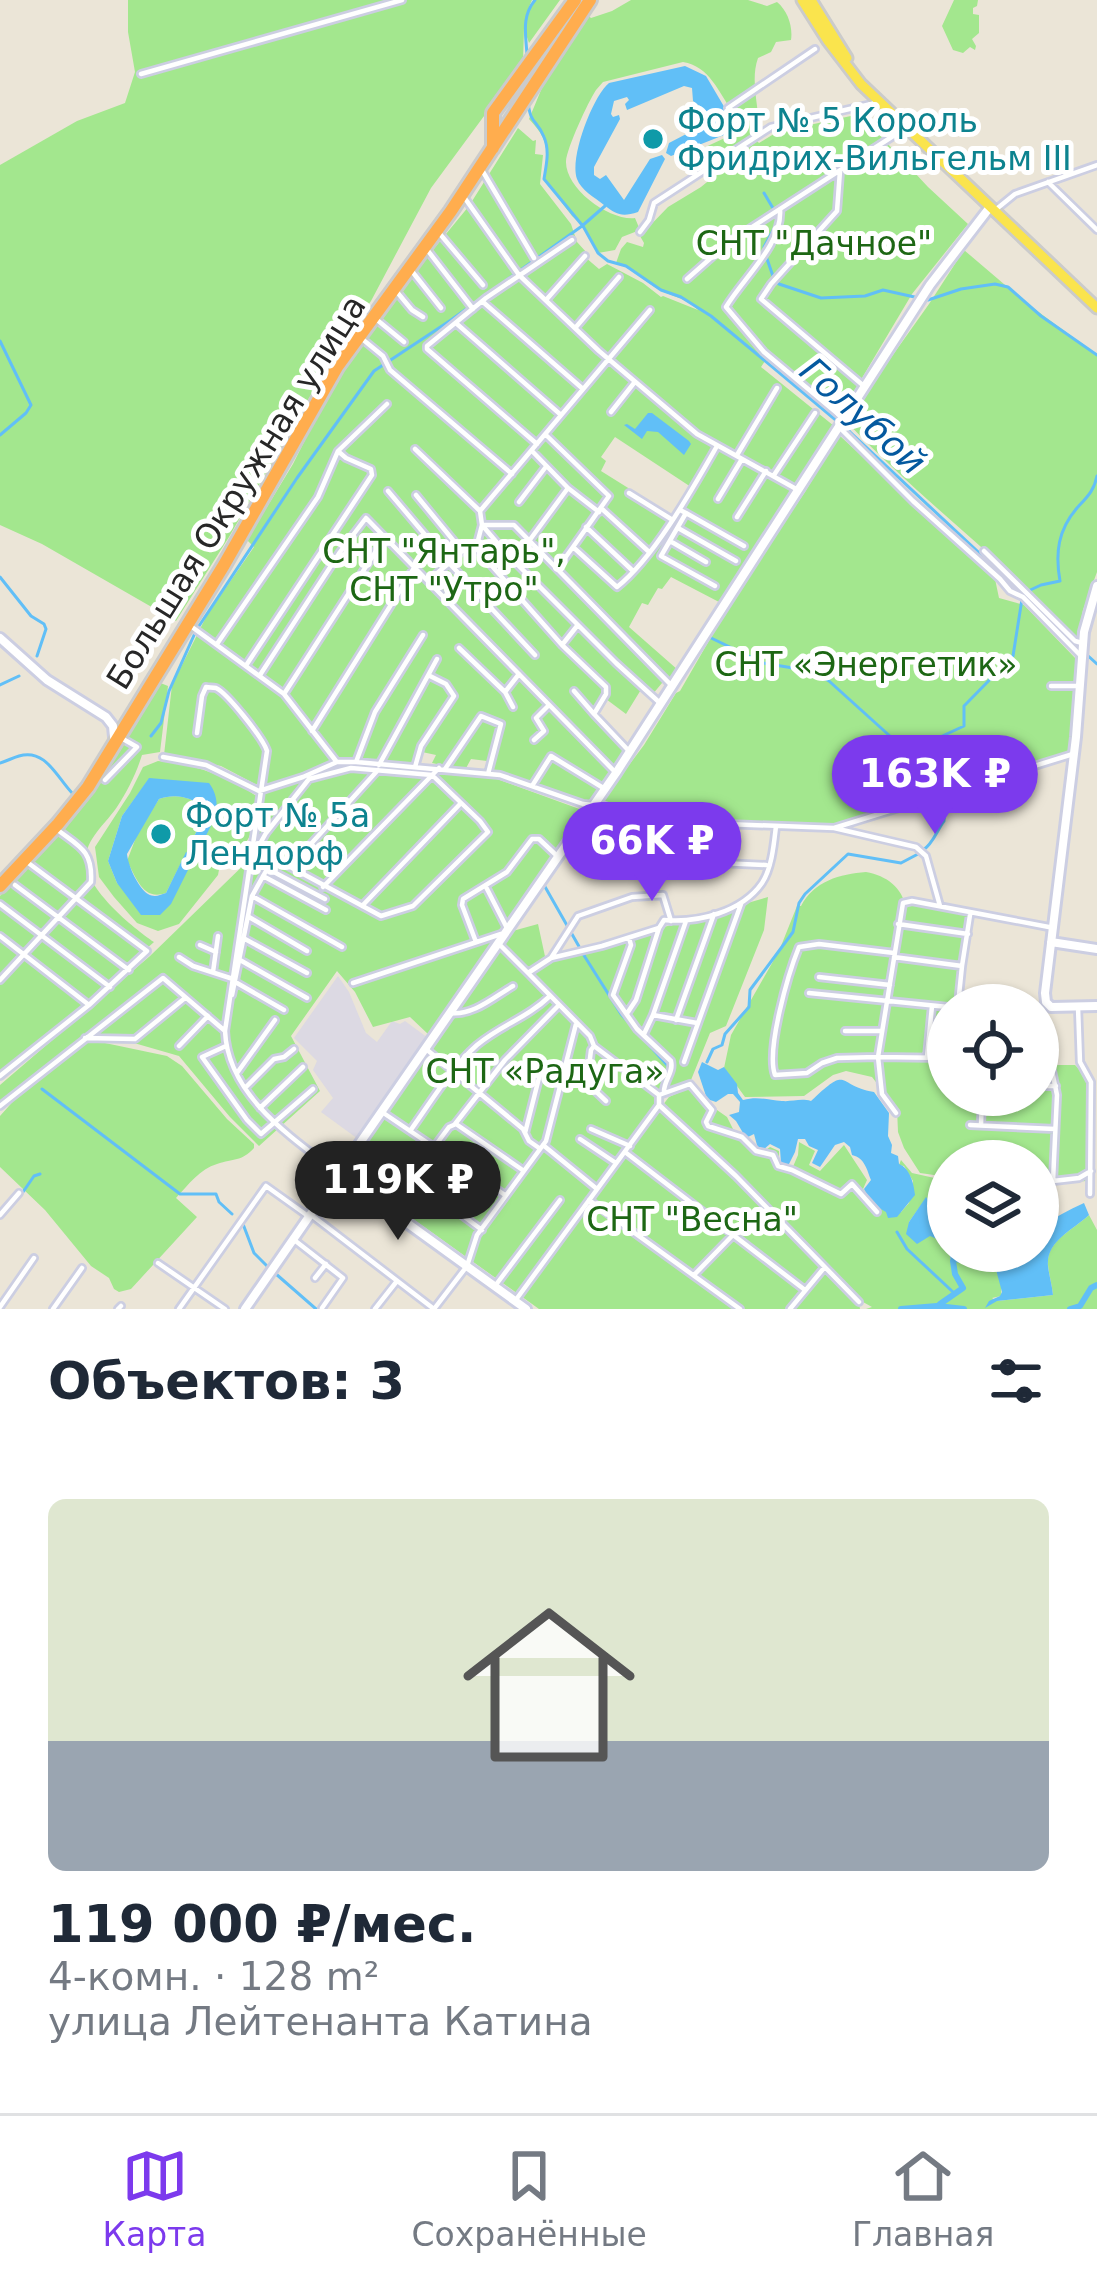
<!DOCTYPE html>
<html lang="ru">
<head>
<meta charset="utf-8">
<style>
	:root { --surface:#fff; --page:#f2f2f3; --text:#1f2937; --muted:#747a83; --line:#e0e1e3; --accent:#7c3aed }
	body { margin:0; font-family:"DejaVu Sans",sans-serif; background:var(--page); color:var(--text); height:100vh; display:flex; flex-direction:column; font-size:45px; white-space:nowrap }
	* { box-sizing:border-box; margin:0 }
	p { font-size:39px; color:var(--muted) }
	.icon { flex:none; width:66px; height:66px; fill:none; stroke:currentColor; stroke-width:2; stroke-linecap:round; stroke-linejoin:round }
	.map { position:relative; height:1309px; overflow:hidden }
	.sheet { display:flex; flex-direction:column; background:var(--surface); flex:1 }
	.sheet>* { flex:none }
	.buttons { position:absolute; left:927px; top:984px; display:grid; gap:24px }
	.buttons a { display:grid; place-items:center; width:132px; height:132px; border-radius:50%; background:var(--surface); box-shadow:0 3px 9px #0004; font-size:60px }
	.price { position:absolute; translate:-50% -102px; padding:0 27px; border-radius:42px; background:var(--accent); color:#fff; font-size:39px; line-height:78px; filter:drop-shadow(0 3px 6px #0008) }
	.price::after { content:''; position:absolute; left:50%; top:72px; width:36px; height:27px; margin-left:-18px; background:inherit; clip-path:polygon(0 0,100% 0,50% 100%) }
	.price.active { background:#222; color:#fff }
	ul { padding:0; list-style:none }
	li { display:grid; align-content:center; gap:24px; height:636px; padding:0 48px }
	li span { display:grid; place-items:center; height:372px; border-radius:18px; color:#555 }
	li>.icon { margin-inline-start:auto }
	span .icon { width:216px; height:216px; fill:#fffc; stroke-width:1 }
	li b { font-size:51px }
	h2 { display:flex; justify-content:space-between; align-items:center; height:144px; padding:0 48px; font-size:51px }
	.tab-bar { display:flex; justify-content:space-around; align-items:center; height:168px; border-top:3px solid var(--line); background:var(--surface); font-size:33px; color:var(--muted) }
	.tab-bar a { display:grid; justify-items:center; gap:6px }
	.tab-bar .active { color:var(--accent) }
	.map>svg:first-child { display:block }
	.industrial { fill:#dcd9e3 }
	.green { fill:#a3e78e; fill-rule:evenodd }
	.water { fill:#61bff7 }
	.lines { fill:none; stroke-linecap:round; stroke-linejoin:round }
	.stream { stroke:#61bff7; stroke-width:3 }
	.canal { stroke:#61bff7; stroke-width:6 }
	.street-casing { stroke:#cccee2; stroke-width:10 }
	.secondary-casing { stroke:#cccee2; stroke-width:14 }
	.primary-casing { stroke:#cbcbcb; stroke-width:15 }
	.highway-casing { stroke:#cbcbcb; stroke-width:18 }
	.street { stroke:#fff; stroke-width:4.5 }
	.secondary { stroke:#fff; stroke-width:8 }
	.primary { stroke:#fae44d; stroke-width:9 }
	.highway { stroke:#ffad4e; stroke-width:12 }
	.culture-dot { fill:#0f9aa8; stroke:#fff; stroke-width:4.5 }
	.labels { text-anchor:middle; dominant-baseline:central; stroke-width:10; stroke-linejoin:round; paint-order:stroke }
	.culture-label { font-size:33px; fill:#0d838f; stroke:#fff; text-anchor:start }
	.park-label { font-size:33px; fill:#1d6714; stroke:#fff }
	.street-label { font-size:33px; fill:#272727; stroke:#fff }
	.water-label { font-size:36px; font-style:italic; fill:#04599f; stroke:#fff }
</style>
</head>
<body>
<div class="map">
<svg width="1097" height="1309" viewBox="0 0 1097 1309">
	<rect width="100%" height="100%" fill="#ebe5d7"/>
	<!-- industrial -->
	<path class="industrial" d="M338,976L349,992L366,1033L377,1042L392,1021L400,1024L405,1021L428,1038L358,1139L321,1112L333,1098L313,1070L317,1061L294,1038Z"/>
	<!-- green -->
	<path class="green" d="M128,0H532L529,7L535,0H560L529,43L524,28L523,63L431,188L371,301L339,346L229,537L176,621L42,544L0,525V165L77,121L125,103L135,72L128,32Z
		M566,0H571L591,18L612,11L631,0H748L767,6L777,2C788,11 793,27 791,40L776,42L771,52L758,58C750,80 759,106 759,130C735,146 711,171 683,160L684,157L727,137L733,113C719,92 709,66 683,62L603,82L596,90C588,102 567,148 566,161C565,189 610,221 635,218L640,230L622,237L615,250L598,253L583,226L572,216L544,179C548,151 550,141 529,119L549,71L583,15Z
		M954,0H978L977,6L973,8V14L979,15V33L972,39L976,46L975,50L970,47L963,53L953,50L942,26Z
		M860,114L928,187L968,224L912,294L840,415L767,358L761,367L834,426L745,566L719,602L671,577L662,589L658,588L648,605L642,603L629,627L678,670L671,680L667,677L652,695L642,688L626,714L606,699L593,713L627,747L591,805L484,772L487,761L471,759L465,770L432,763L436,755L422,752L417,764H410L335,757L326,765L265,785L255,784L221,766L164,755L172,685L207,615L254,547L247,540L293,464L317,416L354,353L404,285L469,206L518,128L533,141L536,140L535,154L543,155L540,184L571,224L577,242L587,253L585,257L599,269L607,264L643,283L661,297L663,296L698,310C686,299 678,298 662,291C645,283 635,269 616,263L621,249L627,242L643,247L644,243L640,236L668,207L701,187L757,141L759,143L777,132ZM615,437L691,487L673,516L601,471L606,461L601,457Z
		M964,250L1025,302L1097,355V572L1083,610L1077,639C1006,562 919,499 846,421L929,304Z
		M839,435L995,579L999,598L1024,605L1077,660L1071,754L832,827L654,822L608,805L602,801L644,745L676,693L680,691L714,632L713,629L729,604H732L731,600L805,492Z
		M158,682L168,686L160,752L142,755C136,774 128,790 117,807C107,822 89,836 86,855C80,885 132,927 154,942L0,1079V896L89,795Z
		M158,761C195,764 227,776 258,797C252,827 255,848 221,859L218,875L179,924L158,931L137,923L114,897L99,877L95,847L130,793L143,767ZM149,779L219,810L189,847L204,816L205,807C190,797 176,793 159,799L138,832L127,861C137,879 143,901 166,893L186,853L160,914L117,883L108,861L122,816Z
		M338,765L497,779L585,811L429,1035L410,1017L373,1027L355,992L337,971L291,1036L320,1091L259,1146L230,1117L179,1056L134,1043H105L167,1056L182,1066L227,1119L254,1144V1148C241,1162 234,1158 217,1164C200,1169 188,1185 176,1198L197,1217L131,1289L119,1292L114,1289L109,1278L91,1266L45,1210L0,1167V1116L25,1088L84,1043H78L37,1072L0,1109V1085L150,956L255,854L265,794Z
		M866,872C887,876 902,887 906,908L911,905L969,915L958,1005H948V1058L935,1059L936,1061L948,1062V1095H1038V1065H1075L1089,1079L1087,1181L1038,1184V1161H948V1177L920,1173L904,1148L898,1132L897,1109L872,1077L846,1071L833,1075L804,1096L745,1097L724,1068L731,1035L779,951L797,906H801C814,881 840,874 866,872Z
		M768,897L764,930L726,1026L710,1033L691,1080L663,1093L524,1285L669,1097L687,1089L727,1117L739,1141H751L757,1156L770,1147L779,1151V1166L792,1169L798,1155L799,1142L815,1151L809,1165L820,1171L844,1145L867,1180L863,1189C877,1204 875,1211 901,1212L909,1203L913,1181L904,1166L899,1165L901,1160L912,1173L948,1181V1209L931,1204L926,1198L909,1222L937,1239L941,1247L949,1251L951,1261L978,1255C994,1266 1003,1275 1001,1296L992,1298L997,1301L1053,1295C1052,1285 1049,1275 1048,1265C1046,1241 1073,1230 1089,1215L1097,1230V1309H866L872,1307L863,1302L859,1304L860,1309H539L360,1181L362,1173L351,1165L509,932L538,924L546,961Z"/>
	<!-- water -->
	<path class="water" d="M685,66L706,76L729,115V126L724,135L671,156L666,153L669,143L713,120L710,114L693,101L692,88L684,86L627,110L625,104L629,100L627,97L614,101L611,114L613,117L619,115L620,119L594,167V175L600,179L606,175L624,200L650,159L662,155L665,159L638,212C622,217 617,215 604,205C594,197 581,190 577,179C569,158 593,96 609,83Z
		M648,413H652L689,441L691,444L684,455L658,432L647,431L642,439L624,425L627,424L635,429Z
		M149,778L209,783C227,808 209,828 197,852L189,847L204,816V807C190,797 176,793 159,799L127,854C128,865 138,888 148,894C155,898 159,895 166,893L186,852L195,856L171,904L160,915H141L117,883L108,861L122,816Z
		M702,1062L718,1070L724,1067L737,1084L738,1093L743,1100C758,1096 767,1100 782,1101C792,1102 800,1098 811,1101C850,1064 835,1085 874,1092L889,1113L888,1136L892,1145L891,1153L898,1156L899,1164C910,1168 914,1184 915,1195L897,1217L888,1218L886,1212L872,1204L864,1189L871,1180C867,1170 865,1158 852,1155L850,1147L844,1142L835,1145L820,1167L812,1163L818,1150L809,1146L805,1139H798L795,1152L788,1166L781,1163L780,1149L770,1144L763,1150L758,1149L754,1134L746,1138L736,1121L729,1115L739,1112L740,1102L733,1094H728L716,1102L707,1099L698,1072Z
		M926,1197L930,1203L948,1209V1249L942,1247L937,1239L930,1236L917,1244L906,1234L909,1222Z
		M1084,1203L1089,1215C1073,1230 1046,1241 1048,1266C1049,1275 1052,1285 1053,1295L997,1301L985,1308L989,1301L1000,1296L1002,1292L995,1266L978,1255L967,1256L960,1263L951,1261L949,1251H1038V1228C1054,1218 1068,1210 1084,1203Z"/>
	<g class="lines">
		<!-- stream -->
		<path class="stream" d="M527,55C526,35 521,17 535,0
			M528,101C530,125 537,119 544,137C550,151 546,166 544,179L582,225
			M764,193L777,215V223L764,247L766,256L774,279L779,284L821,298L865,296L883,290L928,300L961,289L995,284L1008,287L1041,316L1097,355
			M583,226L598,253L608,261L626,266L661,290L681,297L711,316L800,390L850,432L1023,594
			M0,341L31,405L26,413L0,435
			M0,577L31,616L44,624L46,629L37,656
			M1026,592L1041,585L1060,581C1055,553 1058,530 1077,508C1087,497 1094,491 1097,476
			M1038,609L1079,648
			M199,626L297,478L374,371L451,320L582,226L605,206
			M709,637L763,663L811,671L829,681L912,756
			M1086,654L1097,664
			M0,685L19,676
			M151,736L161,723L169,691L195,633
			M916,758L912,756V750L964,726V706L1013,656L1022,599
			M921,762L937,780L939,792
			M0,763C7,761 12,758 19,756C46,748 57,778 73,794
			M923,850C933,844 937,830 944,821L945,806L941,797
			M544,885L585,957L621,1014L668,1066
			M707,1062L713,1049L722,1045L725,1034L749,1007L750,990L793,932L799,903L805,894L848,854L901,863L918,854
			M42,1089L180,1194H216L219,1202L232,1214
			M23,1192L34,1176L40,1174
			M243,1224L254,1253L269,1268
			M897,1232L907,1249L953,1292
			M276,1274L316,1309"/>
		<!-- canal -->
		<path class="canal" d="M940,1304L963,1288L955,1274L953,1261
			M901,1309L937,1306L964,1309
			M1070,1309L1080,1306L1091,1288L1097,1285"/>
		<defs>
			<path id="street" d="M141,74L402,0
				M728,108L815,49
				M482,170L534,258
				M840,171L837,211L771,284L761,299L865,387
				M1048,182L1097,230
				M464,197L519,275L599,351L697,434L798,490
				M780,209C783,244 743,278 726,307L764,352L844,419
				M994,211L1015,194L1097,165
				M640,232L649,220L654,203L771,127L880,102
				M440,234L483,285
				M425,247L473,309
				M411,270L441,308
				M687,279L729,242L904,129
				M397,292L412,310L423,317
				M546,300L585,256
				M483,302L583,389
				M376,319L404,342
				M457,324L561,415
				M576,327L619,277
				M361,338L383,356L390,370L512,474
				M611,412L634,383
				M839,427L913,501L1000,579L1010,591L1023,597L1081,656
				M546,435L609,496L573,547L617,587C654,558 693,488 717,446
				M537,444L427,349V346L486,298L572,240
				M415,449L480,511
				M737,455L777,388
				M774,475L815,413
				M568,488L599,512
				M388,491L449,563L462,551L416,495
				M629,493L671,519
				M718,499L742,459
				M519,502L545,468
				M601,508L648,551
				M680,510L686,513L661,556L715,586
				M686,513L744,546
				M737,517L766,471
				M482,525H514L672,686
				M482,525L505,552L616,663L660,703
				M586,527L633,571
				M678,528L736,561
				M529,541L568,488L532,451
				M670,541L706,562
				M476,548L562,645L606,687V694L594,714L628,750
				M462,551L476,548L482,525L480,511L650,310
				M984,551L1075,641L1082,643
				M557,569L573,547
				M428,581L449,563L535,655
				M192,627L284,694L336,761
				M217,644L318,497L338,451L387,404
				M562,645L577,626
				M459,648L505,692L513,707
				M247,664L372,475L371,469L346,458L339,452
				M260,675L340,552L366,518L616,773
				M1051,686H1080
				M574,691L594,714
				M505,692L519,674
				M284,694L385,537
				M312,731L414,568
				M197,733L202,696L206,687C209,688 212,687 216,688C227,693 263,738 267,751L225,1031C228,1096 291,1137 338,1173
				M534,740L544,731L536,718L549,705
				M163,757L206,765L259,791L303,777L337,762H356L500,775L583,804L605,806L646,821L834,828L1073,754
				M356,762L375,712L423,635
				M379,765L437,659
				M415,767L421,746L454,696L446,684L430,676
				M445,769L481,716L501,724L488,774
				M105,780L137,747L123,739
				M532,786L551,756L605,789
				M834,828L916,847L926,856L940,906
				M253,848L257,849L266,833L309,779L351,768L432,775L480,821L488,832L413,906L381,916L257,849
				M611,858L766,865
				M290,867L378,770
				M263,876L326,910
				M15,885L129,970
				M323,887L439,768
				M486,887L508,930
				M252,896L342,947
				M0,904L110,987
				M362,906L461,803
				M249,917L307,951
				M898,924L968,934
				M0,936L89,1005
				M629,938L631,945L613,995L637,1029L671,1061C674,1073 663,1081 664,1093
				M245,939L307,973
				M476,942L462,905L463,899L507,872L532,839H539L555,854
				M499,944L528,973L551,958L602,946L659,928L664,920C698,923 742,912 762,883C772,868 774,843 776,826
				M200,945L216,952
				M894,953L819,944L799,947C788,974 766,1050 775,1075L807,1073L822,1063L837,1058L878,1057L882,1094L896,1113
				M179,957L193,966L233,979
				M894,957L962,966L970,915
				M551,958L578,916L632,897L663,895L671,921
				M240,960L307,998
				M213,972L218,936
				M528,973L590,1036L594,1046L659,1095
				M819,977L890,985
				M0,980L91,882C93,849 78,846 55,828
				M237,983L284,1010
				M353,983L501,934
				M809,993L948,1007
				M232,995L252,896L266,871L270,870L325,899
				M958,1005L962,966
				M1078,1007L1080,1062L1091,1082L1090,1194
				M628,1012L636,1000L659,928
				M450,1013C473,1016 494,997 513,986
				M653,1015L686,921
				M676,1020L714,914
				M845,1031H881
				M644,1034L653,1015L697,1023
				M85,1038L135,1039L185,998
				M179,1046L208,1016
				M226,1046L202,1057L247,1120L261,1134L313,1089
				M594,1046L591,1050L587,1083L606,1101
				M426,1049L523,1129L529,1141L539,1148
				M927,1057L932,1006
				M948,1058L878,1057L903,903L912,901L1054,928
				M684,1062L741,904
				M237,1073L275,1020
				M0,1076L89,1005L147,951L27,862
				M1038,1086H1056
				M245,1088L274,1059L284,1057L294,1049
				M659,1105L736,1176L859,1302
				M0,1106L163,978L225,1031
				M260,1108L303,1067
				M382,1112L505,1195
				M455,1124L505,1060L557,1007
				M970,1125L1055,1129
				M981,1125L982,1095
				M591,1129L630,1146
				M410,1131C431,1102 450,1069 477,1045C501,1025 527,1018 550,996
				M525,1133L542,1066
				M580,1139L616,1163
				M362,1141L482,1230
				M543,1145L597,1189
				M435,1146L449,1127L456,1124L524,1171
				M625,1152L805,1290
				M1053,1181L1079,1178L1091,1171
				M1038,1182L1053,1181L1057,1095L1052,1071
				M589,1200L740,1309
				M310,1214L434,1309
				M0,1215L19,1193
				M293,1239L343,1278L322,1308
				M158,1263L225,1309
				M694,1275L732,1236
				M315,1278L326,1264
				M495,1286L560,1200
				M515,1301L659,1105V1095L690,1084L712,1110L706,1122L708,1126L742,1137L756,1151L773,1155L778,1166L792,1170L841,1194L852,1184L877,1212
				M0,1307L34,1258
				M53,1309L82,1268
				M118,1309L121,1306
				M179,1309L266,1186L308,1216
				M375,1309L397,1281
				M434,1309L467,1266L477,1235L546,1141L576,1024
				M790,1309L824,1268"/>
			<path id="secondary" d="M1097,586L1084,632L1076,737L1045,993L1046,1002L1051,1007L1097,1006
				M0,638L47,680L106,717L113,726L114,737
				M1051,942L1097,949
				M338,1173L526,1309
				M245,1309L616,773L930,285L990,207"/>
			<path id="primary" d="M802,0L828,41L861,84L1097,308
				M811,0L847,58"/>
			<path id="highway" d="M493,148V113L575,0
				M0,886L58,824L88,787L224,565L337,367L451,211L590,0"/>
		</defs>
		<!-- street casing -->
		<use href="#street" class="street-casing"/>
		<!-- secondary casing -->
		<use href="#secondary" class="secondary-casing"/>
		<!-- primary casing -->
		<use href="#primary" class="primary-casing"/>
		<!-- highway casing -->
		<use href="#highway" class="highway-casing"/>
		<!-- street -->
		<use href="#street" class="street"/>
		<!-- secondary -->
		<use href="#secondary" class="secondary"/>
		<!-- primary -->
		<use href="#primary" class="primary"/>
		<!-- highway -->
		<use href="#highway" class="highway"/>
	</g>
	<!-- markers -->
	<g class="culture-dot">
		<circle cx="653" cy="139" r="12"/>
		<circle cx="161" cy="834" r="12"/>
	</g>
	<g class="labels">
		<!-- culture labels -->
		<g class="culture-label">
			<text x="677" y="120">Форт № 5 Король<tspan x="677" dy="38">Фридрих-Вильгельм III</tspan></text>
			<text x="185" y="815">Форт № 5а<tspan x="185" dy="38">Лендорф</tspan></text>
		</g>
		<!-- park labels -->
		<g class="park-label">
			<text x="814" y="243">СНТ "Дачное"</text>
			<text x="444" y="551">СНТ "Янтарь",<tspan x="444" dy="38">СНТ "Утро"</tspan></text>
			<text x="866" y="664">СНТ «Энергетик»</text>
			<text x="545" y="1071">СНТ «Радуга»</text>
			<text x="692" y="1219">СНТ "Весна"</text>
		</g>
		<!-- street labels -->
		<g class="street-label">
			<text transform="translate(236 492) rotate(-58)">Большая Окружная улица</text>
		</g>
		<!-- water labels -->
		<g class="water-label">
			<text transform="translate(863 416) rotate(42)">Голубой</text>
		</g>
	</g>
</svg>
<div class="buttons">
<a><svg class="icon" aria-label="locate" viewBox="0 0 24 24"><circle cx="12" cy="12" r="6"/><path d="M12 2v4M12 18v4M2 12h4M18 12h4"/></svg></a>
<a><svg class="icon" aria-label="layers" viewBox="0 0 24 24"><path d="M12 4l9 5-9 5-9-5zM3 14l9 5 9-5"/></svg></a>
</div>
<b class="price" style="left:935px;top:837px">163K ₽</b>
<b class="price" style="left:652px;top:904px">66K ₽</b>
<b class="price active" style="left:398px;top:1243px">119K ₽</b>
</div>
<section class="sheet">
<h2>Объектов: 3<svg class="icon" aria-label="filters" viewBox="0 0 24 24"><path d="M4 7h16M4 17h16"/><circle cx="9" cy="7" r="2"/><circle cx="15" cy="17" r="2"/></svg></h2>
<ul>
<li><span style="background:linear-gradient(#dfe7d0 65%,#9aa5b1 0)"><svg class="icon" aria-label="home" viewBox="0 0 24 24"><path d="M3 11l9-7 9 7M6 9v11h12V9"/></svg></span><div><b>119 000 ₽/мес.</b><p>4-комн. · 128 m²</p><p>улица Лейтенанта Катина</p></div></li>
</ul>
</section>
<nav class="tab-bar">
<a class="active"><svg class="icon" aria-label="map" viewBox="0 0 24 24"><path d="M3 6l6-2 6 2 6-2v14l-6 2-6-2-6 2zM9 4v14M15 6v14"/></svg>Карта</a>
<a><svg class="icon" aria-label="saved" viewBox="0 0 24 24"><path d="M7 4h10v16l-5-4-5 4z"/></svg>Сохранённые</a>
<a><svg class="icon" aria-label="home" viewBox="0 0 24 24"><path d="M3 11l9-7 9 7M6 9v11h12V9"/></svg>Главная</a>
</nav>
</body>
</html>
